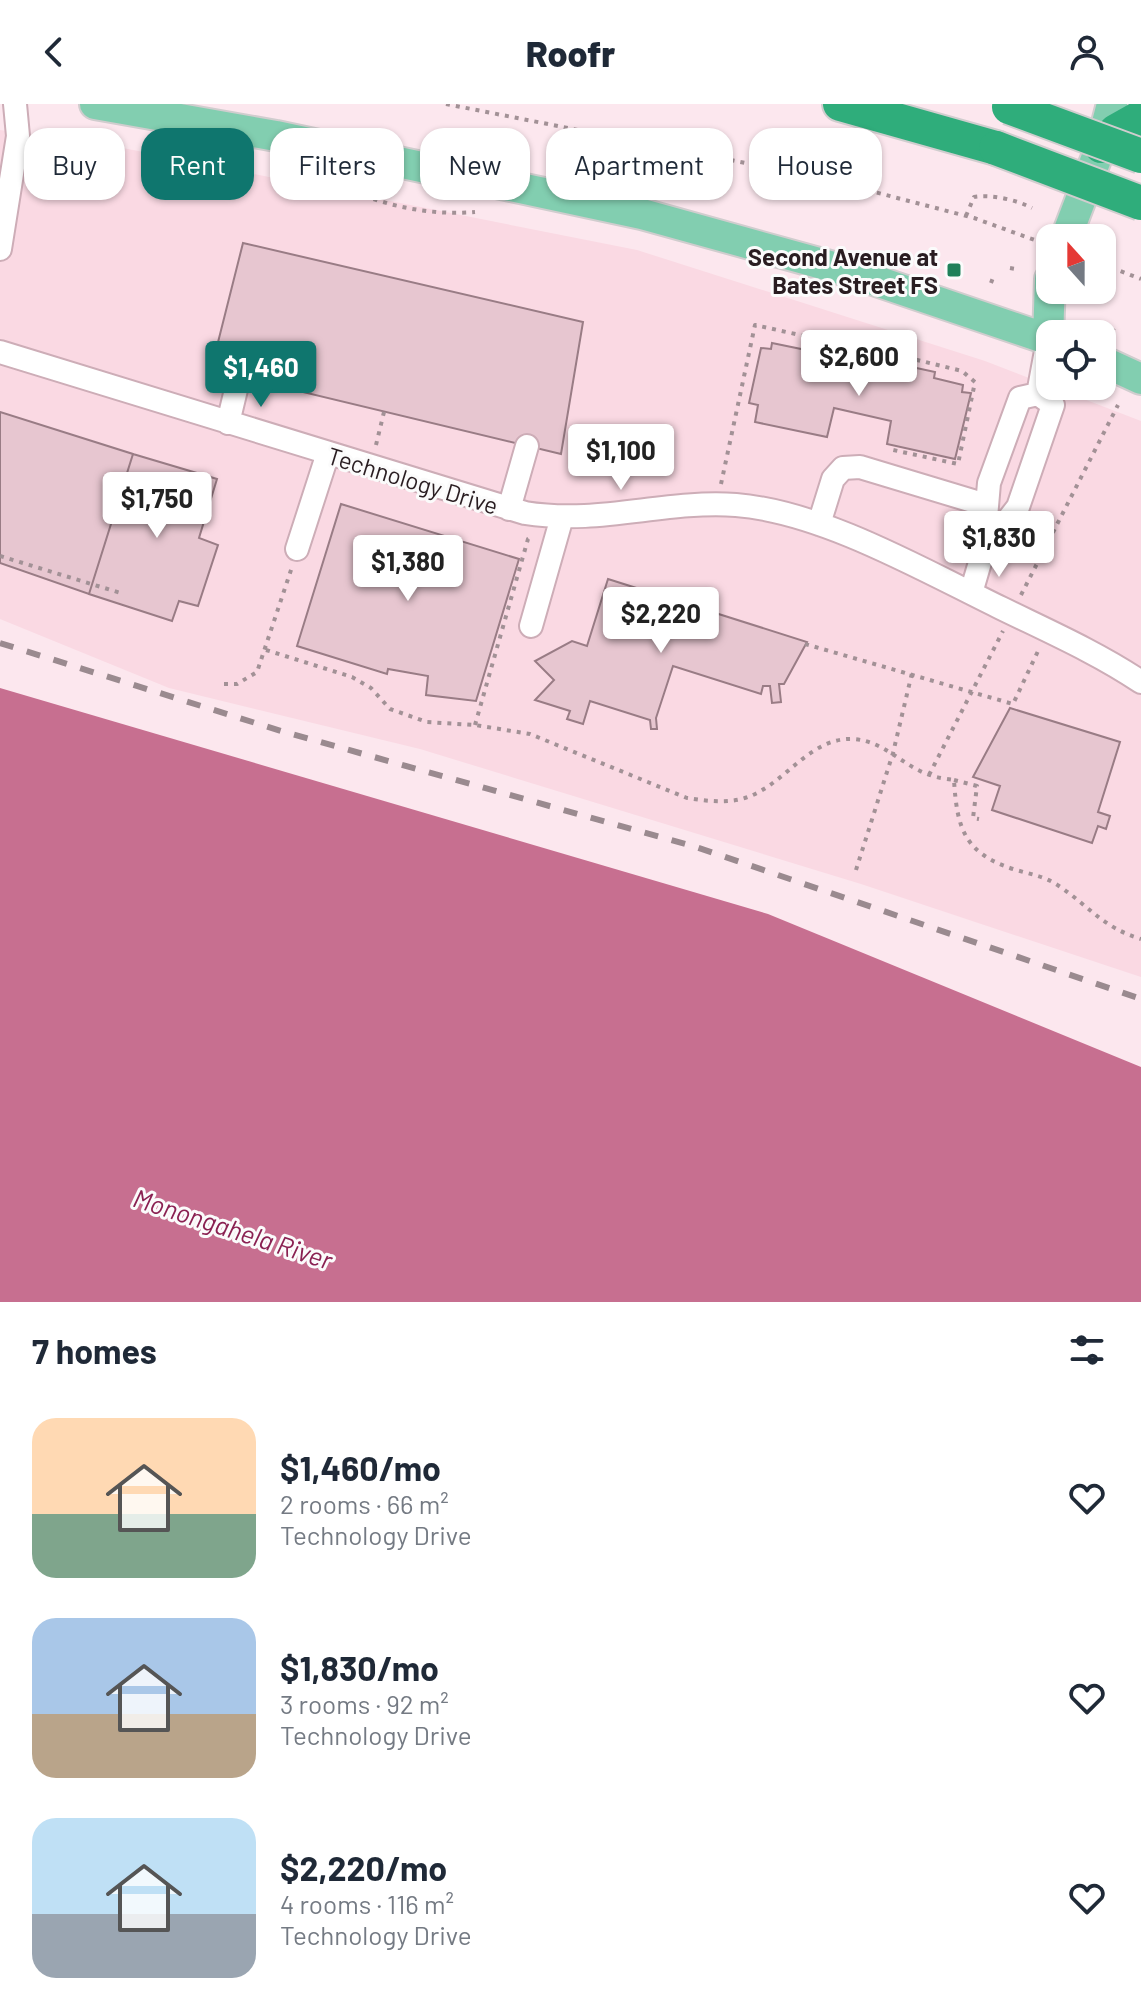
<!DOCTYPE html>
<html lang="en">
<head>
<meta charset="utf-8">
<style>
	:root { --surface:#fff; --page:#f2f2f3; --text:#1f2937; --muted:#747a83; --accent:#0f766e }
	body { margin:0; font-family:Barlow,sans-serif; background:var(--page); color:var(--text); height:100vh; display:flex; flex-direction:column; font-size:30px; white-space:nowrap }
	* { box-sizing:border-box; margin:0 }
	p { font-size:26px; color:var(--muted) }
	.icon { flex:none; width:44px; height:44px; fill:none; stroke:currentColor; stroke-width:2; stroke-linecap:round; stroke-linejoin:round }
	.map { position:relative; height:1198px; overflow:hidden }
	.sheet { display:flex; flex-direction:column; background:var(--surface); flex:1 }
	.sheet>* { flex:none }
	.hud { position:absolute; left:24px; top:24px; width:1094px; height:72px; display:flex; gap:16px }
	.needle { width:52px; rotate:339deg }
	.buttons { position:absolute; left:1036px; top:120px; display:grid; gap:16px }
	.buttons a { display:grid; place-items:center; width:80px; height:80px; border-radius:16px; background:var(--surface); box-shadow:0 2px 6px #0004; font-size:40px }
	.price { position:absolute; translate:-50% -68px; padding:0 18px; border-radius:8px; background:#fff; color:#222; font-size:26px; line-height:52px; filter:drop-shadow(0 2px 4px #0008) }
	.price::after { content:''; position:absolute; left:50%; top:48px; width:24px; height:18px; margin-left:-12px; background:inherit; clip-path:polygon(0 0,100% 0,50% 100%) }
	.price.selected { background:var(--accent); color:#fff }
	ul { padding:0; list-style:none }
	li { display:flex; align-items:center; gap:24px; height:200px; padding:0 32px }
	li span { display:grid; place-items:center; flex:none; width:224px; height:160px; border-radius:24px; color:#555 }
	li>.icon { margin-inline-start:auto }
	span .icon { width:96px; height:96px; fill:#fffc; stroke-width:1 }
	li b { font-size:34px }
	h2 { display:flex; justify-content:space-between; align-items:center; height:96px; padding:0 32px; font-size:34px }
	.pill { padding:0 28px; border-radius:24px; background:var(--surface); box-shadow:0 2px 6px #0004; font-size:28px; line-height:72px }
	.pill.selected { background:var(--accent); color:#fff }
	header { display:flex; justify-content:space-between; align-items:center; height:104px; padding:0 32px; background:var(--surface); font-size:36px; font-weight:800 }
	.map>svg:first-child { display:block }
	.built { fill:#fad9e3 }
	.water { fill:#c76f90 }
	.building { fill:#e7c6d0; stroke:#997c85; stroke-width:2 }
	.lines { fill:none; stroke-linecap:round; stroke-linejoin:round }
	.minor-casing { stroke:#cdadb7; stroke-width:26 }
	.major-casing { stroke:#d0cdce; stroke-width:34 }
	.highway-casing { stroke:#d0cdce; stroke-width:38 }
	.path { stroke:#a29196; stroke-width:4; stroke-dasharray:4 6; stroke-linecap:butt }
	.minor { stroke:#fff; stroke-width:22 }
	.major { stroke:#82ceb0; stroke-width:30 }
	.highway { stroke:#2fad7b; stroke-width:34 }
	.rail { stroke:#9a8a8f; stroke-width:6; stroke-dasharray:14 14; stroke-linecap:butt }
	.highway-bridge-casing { stroke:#d0cdce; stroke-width:38; stroke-linecap:butt }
	.highway-bridge { stroke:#2fad7b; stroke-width:34 }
	.poi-dot { fill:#1f815a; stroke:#fbfbfb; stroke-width:3 }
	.labels { text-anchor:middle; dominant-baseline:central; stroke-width:6; stroke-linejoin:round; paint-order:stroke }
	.poi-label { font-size:24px; font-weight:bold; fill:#291d21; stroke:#fbfbfb; text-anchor:end }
	.street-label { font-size:24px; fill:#291d21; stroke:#fbfbfb }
	.water-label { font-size:26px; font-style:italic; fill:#8a2152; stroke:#fbfbfb }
</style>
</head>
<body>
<header><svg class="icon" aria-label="back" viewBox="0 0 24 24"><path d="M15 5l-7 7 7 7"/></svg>Roofr<svg class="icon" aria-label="person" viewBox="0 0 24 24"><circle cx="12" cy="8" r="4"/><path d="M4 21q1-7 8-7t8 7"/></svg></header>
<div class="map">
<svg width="1141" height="1198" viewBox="0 0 1141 1198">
	<rect width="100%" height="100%" fill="#fce7ee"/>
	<!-- built -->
	<path class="built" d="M0,26L128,45L637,146L985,257L1141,317V873L861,780L420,645L169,584L0,515Z"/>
	<!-- water -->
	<path class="water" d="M0,584L768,810L1141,963V1198H0Z"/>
	<!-- building -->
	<path class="building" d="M243,139L583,218L561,350L211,266Z
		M772,239L874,260L875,255L935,268L934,274L963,281L962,288L971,289L955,355L887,340L891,317L834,304L827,333L755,318L758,301L749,299L761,244L771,245Z
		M0,308L133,350L89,490L0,459Z
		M133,350L217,375L199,434L218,441L198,502L179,497L172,517L89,490Z
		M341,400L519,455L476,597L426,591L428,572L388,565L387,570L297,542Z
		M608,475L807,538L784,580H779L781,598L772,599L770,582H763L761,590L673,562L656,614L657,625H651L650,616L590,597L583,620L567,615L570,607L535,596L554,576L535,557L572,537L587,542Z
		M1010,604L1120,638L1098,708L1110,712L1106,725L1098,722L1092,739L992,706L1000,682L973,673Z"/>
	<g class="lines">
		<defs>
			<path id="minor" d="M0,145L18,32L15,0
				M0,248L525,409C600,421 663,396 736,401C823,408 923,466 1001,504C1048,527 1098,549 1141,578
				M1038,290L1048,236
				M228,319L239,273
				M509,405L527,342
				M819,420L833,375L843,364L860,363L986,401
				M297,445L328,349
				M971,489L983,448L989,379L1020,294L1038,290L1053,301L1018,403L983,448
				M531,522L562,413"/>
			<path id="major" d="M95,0L276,32L642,110L844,166L1050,236
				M1066,134L1101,42L1112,0
				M1048,236L1050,175
				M1102,257L1141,275"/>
			<path id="highway" d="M840,0L996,44
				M1101,42L1116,27L1141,13"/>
		</defs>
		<!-- minor casing -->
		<use href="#minor" class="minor-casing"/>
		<!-- major casing -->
		<use href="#major" class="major-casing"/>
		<!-- highway casing -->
		<use href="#highway" class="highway-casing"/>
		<!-- path -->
		<path class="path" d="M446,0L817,73L974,114L1040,138
			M337,79C377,101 429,112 475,108
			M966,112L974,93C991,90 1017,96 1032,104
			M1102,160L1141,175
			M1010,164L1016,165
			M991,179L994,171
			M1078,193L1083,194
			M1112,228L1114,224
			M376,341L384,308
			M721,380L755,221L831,238L837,234L852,240L962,267L975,278L958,360L893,346L890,350
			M0,452L124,490
			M1021,491L1118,301
			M805,540L1013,600L1039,545
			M266,546L352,573L371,584L390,605L427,618L475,621L530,630L687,694C707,697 729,700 748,693C786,679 810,633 853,635C885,637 902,662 930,671C938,674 947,675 954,676C957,724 964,749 1013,765C1029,770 1045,772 1059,782C1090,803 1102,823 1141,835
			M224,580H237L257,568L292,463
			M475,621L528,435L531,433
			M929,671L1003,527
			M954,676L977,682L973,714L979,715
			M856,766L893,649L912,569"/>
		<!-- minor -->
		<use href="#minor" class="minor"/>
		<!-- major -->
		<use href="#major" class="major"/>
		<!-- highway -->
		<use href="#highway" class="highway"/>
		<!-- rail -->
		<path class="rail" d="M0,539L281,627L696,743L1141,895"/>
		<defs>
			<path id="highway-bridge" d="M1009,3L1141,52
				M996,44L1141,99"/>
		</defs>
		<!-- highway-bridge casing -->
		<use href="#highway-bridge" class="highway-bridge-casing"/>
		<!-- highway-bridge -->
		<use href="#highway-bridge" class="highway-bridge"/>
	</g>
	<!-- markers -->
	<rect class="poi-dot" x="946" y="158" width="16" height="16" rx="4"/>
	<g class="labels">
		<!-- poi labels -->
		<g class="poi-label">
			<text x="938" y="152">Second Avenue at<tspan x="938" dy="28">Bates Street FS</tspan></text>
		</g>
		<!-- street labels -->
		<g class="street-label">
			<text transform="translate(413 376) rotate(17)">Technology Drive</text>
		</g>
		<!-- water labels -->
		<g class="water-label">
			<text transform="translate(233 1124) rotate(18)">Monongahela River</text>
		</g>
	</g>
</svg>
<div class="buttons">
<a><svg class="needle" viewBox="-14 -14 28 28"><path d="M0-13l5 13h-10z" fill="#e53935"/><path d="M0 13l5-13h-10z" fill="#747a83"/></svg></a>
<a><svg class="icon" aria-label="locate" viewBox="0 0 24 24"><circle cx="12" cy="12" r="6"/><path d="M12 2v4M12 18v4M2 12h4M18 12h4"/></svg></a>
</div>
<b class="price" style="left:859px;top:294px">$2,600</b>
<b class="price selected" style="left:261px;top:305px">$1,460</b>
<b class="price" style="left:621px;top:388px">$1,100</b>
<b class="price" style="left:157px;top:436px">$1,750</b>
<b class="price" style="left:999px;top:475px">$1,830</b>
<b class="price" style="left:408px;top:499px">$1,380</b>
<b class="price" style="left:661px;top:551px">$2,220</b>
<div class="hud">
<a class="pill">Buy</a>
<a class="pill selected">Rent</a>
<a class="pill">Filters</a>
<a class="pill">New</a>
<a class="pill">Apartment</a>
<a class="pill">House</a>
</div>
</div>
<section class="sheet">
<h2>7 homes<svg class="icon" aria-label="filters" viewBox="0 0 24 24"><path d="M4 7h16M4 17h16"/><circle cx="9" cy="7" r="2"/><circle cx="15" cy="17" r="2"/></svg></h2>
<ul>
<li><span style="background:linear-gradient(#ffd9b3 60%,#7fa58c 0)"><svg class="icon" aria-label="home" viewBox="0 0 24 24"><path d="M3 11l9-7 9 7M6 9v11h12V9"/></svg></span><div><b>$1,460/mo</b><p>2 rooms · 66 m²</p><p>Technology Drive</p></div><svg class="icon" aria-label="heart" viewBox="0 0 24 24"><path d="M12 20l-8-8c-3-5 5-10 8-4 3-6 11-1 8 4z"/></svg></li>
<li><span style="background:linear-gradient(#a9c7e8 60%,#b9a48a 0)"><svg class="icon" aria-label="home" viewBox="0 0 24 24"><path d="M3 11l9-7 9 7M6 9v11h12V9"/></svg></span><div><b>$1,830/mo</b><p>3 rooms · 92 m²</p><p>Technology Drive</p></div><svg class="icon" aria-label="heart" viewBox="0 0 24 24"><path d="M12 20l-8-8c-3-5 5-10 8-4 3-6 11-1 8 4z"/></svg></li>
<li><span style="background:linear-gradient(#bfe0f5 60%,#9aa5b1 0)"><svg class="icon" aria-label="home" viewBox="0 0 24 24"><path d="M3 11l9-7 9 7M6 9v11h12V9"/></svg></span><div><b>$2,220/mo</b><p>4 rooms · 116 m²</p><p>Technology Drive</p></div><svg class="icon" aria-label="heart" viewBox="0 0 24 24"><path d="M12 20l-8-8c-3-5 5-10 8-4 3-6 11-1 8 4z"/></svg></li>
</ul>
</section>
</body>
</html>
